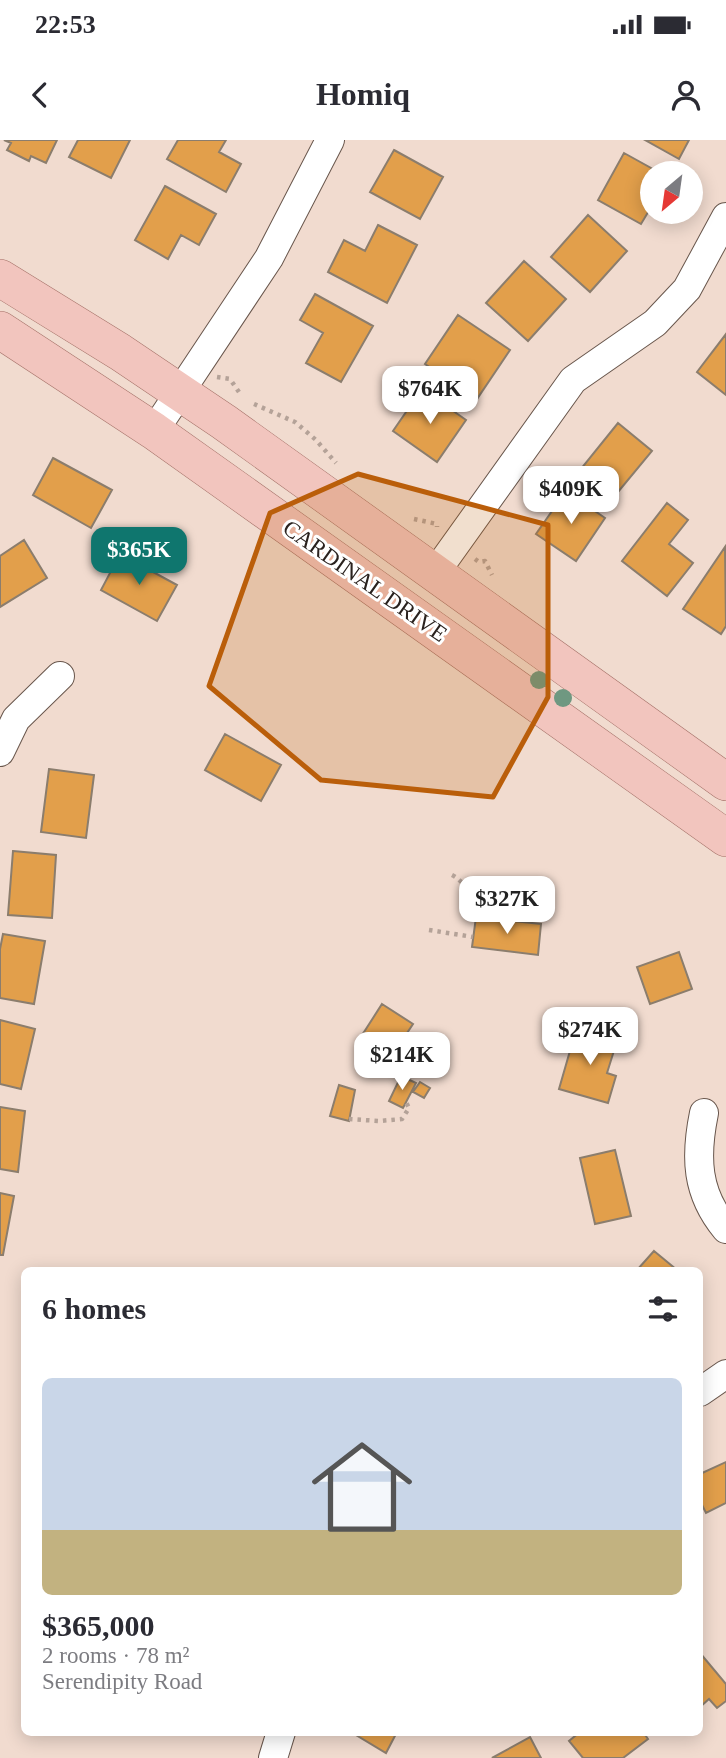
<!DOCTYPE html>
<html lang="en">
<head>
<meta charset="utf-8">
<style>
	:root { --surface:#fff; --page:#f2f2f3; --text:#2b2b33; --muted:#7c7c81; --accent:#0f766e }
	body { margin:0; font-family:"Times New Roman",serif; background:var(--page); color:var(--text); height:100vh; display:flex; flex-direction:column; font-size:26px; white-space:nowrap }
	* { box-sizing:border-box; margin:0 }
	p { font-size:23px; color:var(--muted) }
	.icon { flex:none; width:38px; height:38px; fill:none; stroke:currentColor; stroke-width:2; stroke-linecap:round; stroke-linejoin:round }
	.map { position:relative; flex:1; overflow:hidden }
	.side { position:absolute; left:21px; top:1127px; width:682px; height:469px; display:flex; flex-direction:column; background:var(--surface); border-radius:10px; box-shadow:0 4px 18px #0003 }
	.side>* { flex:none }
	.needle { width:46px; rotate:209deg }
	.tools { position:absolute; left:640px; top:21px; display:grid; gap:14px }
	.tools a { display:grid; place-items:center; width:63px; height:63px; border-radius:50%; background:var(--surface); box-shadow:0 4px 18px #0003; font-size:35px }
	.price { position:absolute; translate:-50% -60px; padding:0 16px; border-radius:14px; background:#fff; color:#222; font-size:23px; line-height:46px; filter:drop-shadow(0 2px 4px #0008) }
	.price::after { content:''; position:absolute; left:50%; top:42px; width:21px; height:16px; margin-left:-10px; background:inherit; clip-path:polygon(0 0,100% 0,50% 100%) }
	.price.selected { background:var(--accent); color:#fff }
	ul { padding:0; list-style:none }
	li { display:grid; align-content:center; gap:14px; height:371px; padding:0 21px }
	li span { display:grid; place-items:center; height:217px; border-radius:10px; color:#555 }
	li>.icon { margin-inline-start:auto }
	span .icon { width:126px; height:126px; fill:#fffc; stroke-width:1 }
	li b { font-size:30px }
	h2 { display:flex; justify-content:space-between; align-items:center; height:84px; padding:0 21px; font-size:30px }
	.status { display:flex; justify-content:space-between; align-items:center; height:49px; padding:0 35px; background:var(--surface); direction:ltr }
	.status svg { height:19px; fill:currentColor }
	header { display:flex; justify-content:space-between; align-items:center; height:91px; padding:0 21px; background:var(--surface); font-size:32px; font-weight:700 }
	.map>svg:first-child { display:block }
	.building { fill:#e29f4b; stroke:#8b7d6d; stroke-width:2 }
	.lines { fill:none; stroke-linecap:round; stroke-linejoin:round }
	.minor-casing { stroke:#68564c; stroke-width:30 }
	.major-casing { stroke:#a6736a; stroke-width:38 }
	.path { stroke:#b4a298; stroke-width:4.5; stroke-dasharray:3.5 5; stroke-linecap:butt }
	.minor { stroke:#fff; stroke-width:28 }
	.major { stroke:#f2c5be; stroke-width:37 }
	.tree { fill:#6f9881 }
	.marked { fill:#ba5e0a; fill-opacity:0.2; stroke:#ba5e0a; stroke-width:5; stroke-linejoin:round }
	.labels { text-anchor:middle; dominant-baseline:central; stroke-width:6; stroke-linejoin:round; paint-order:stroke }
	.street-label { font-size:23px; fill:#2a221e; stroke:#fff }
</style>
</head>
<body>
<div class="status"><b>22:53</b><svg viewBox="0 0 49 12"><path d="M0 12V9h3v3zM5 12V6h3v6zM10 12V3h3v9zM15 12V0h3v12zM26 1h20v11H26zM47 4h2v5h-2z"/></svg></div>
<header><svg class="icon" aria-label="back" viewBox="0 0 24 24"><path d="M15 5l-7 7 7 7"/></svg>Homiq<svg class="icon" aria-label="person" viewBox="0 0 24 24"><circle cx="12" cy="8" r="4"/><path d="M4 21q1-7 8-7t8 7"/></svg></header>
<div class="map">
<svg width="726" height="1618" viewBox="0 0 726 1618">
	<rect width="100%" height="100%" fill="#f1dbcf"/>
	<!-- building -->
	<path class="building" d="M4,0H57L46,23L31,16L29,21L7,10L11,3Z
		M78,0H130L111,38L69,17Z
		M178,0H226L219,12L241,24L226,52L167,19Z
		M645,0H689L679,19Z
		M394,10L443,37L420,79L370,52Z
		M624,13L660,33H653V64L641,84L598,60Z
		M165,46L216,74L199,105L181,95L168,119L135,100Z
		M588,75L627,111L590,152L551,117Z
		M378,85L417,105L387,163L328,132L344,100L365,111Z
		M524,121L566,159L528,201L486,163Z
		M315,154L373,186L341,242L306,223L323,193L300,180Z
		M458,175L510,210L477,259L425,224Z
		M726,194V255L697,232Z
		M422,249L466,280L437,322L393,291Z
		M618,283L652,311L613,358L580,330Z
		M53,318L112,350L91,388L33,355Z
		M566,351L605,378L576,421L536,394Z
		M667,363L688,380L669,404L693,423L667,456L622,421Z
		M24,400L47,438L0,467V416Z
		M725,407L726,486L721,494L683,469Z
		M120,414L177,445L157,481L101,450Z
		M225,594L281,625L261,661L205,630Z
		M49,629L94,635L86,698L41,692Z
		M13,711L56,715L52,778L8,775Z
		M476,777L541,784L538,815L472,807Z
		M3,794L45,801L34,864L0,858V809Z
		M679,812L692,849L650,864L637,827Z
		M382,864L413,884L387,923L357,903Z
		M0,880L35,889L21,949L0,944Z
		M576,890L617,901L607,933L616,936L608,963L559,949Z
		M401,936L416,943L403,968L389,961Z
		M420,942L430,948L424,958L413,952Z
		M339,945L355,950L349,981L330,976Z
		M0,967L25,971L18,1032L0,1029Z
		M615,1010L631,1076L595,1084L580,1018Z
		M0,1053L14,1056L3,1115H0Z
		M654,1111L677,1130H637Z
		M726,1322V1363L706,1373L700,1361V1334Z
		M700,1513L726,1544V1561L717,1568L709,1559L700,1567Z
		M351,1592H397L386,1613Z
		M580,1592H643L648,1599L623,1618H583L569,1601Z
		M530,1597L541,1618H492Z"/>
	<g class="lines">
		<defs>
			<path id="minor" d="M154,291L269,118L330,0
				M435,433L573,240L655,183L687,149L726,77
				M0,612L16,579L60,536
				M704,973C695,1017 696,1053 726,1089
				M700,1252L726,1234
				M273,1618L281,1592"/>
			<path id="major" d="M0,138L120,212L224,282L726,642
				M0,190L154,291L726,698"/>
		</defs>
		<!-- minor casing -->
		<use href="#minor" class="minor-casing"/>
		<!-- major casing -->
		<use href="#major" class="major-casing"/>
		<!-- path -->
		<path class="path" d="M217,237L230,239L241,255
			M254,264L295,282L316,300L336,323
			M414,379L437,384V387
			M475,419L479,422L485,421L492,435
			M452,735C462,740 464,747 472,754C482,765 502,764 507,780
			M429,790L473,797
			M349,979L379,981L402,979L409,968L406,962"/>
		<!-- minor -->
		<use href="#minor" class="minor"/>
		<!-- major -->
		<use href="#major" class="major"/>
	</g>
	<!-- trees -->
	<g class="tree">
		<circle cx="539" cy="540" r="9"/>
		<circle cx="563" cy="558" r="9"/>
	</g>
	<!-- marked area -->
	<path class="marked" d="M358,334L548,385V557L493,657L321,640L209,546L270,373Z"/>
	<g class="labels">
		<!-- street labels -->
		<g class="street-label">
			<text transform="translate(365 441) rotate(35)">CARDINAL DRIVE</text>
		</g>
	</g>
</svg>
<div class="tools">
<a><svg class="needle" viewBox="-14 -14 28 28"><path d="M0-13l5 13h-10z" fill="#e53935"/><path d="M0 13l5-13h-10z" fill="#7c7c81"/></svg></a>
</div>
<b class="price" style="left:430px;top:286px">$764K</b>
<b class="price" style="left:571px;top:386px">$409K</b>
<b class="price selected" style="left:139px;top:447px">$365K</b>
<b class="price" style="left:507px;top:796px">$327K</b>
<b class="price" style="left:590px;top:927px">$274K</b>
<b class="price" style="left:402px;top:952px">$214K</b>
<section class="side">
<h2>6 homes<svg class="icon" aria-label="filters" viewBox="0 0 24 24"><path d="M4 7h16M4 17h16"/><circle cx="9" cy="7" r="2"/><circle cx="15" cy="17" r="2"/></svg></h2>
<ul>
<li><span style="background:linear-gradient(#c9d6e8 70%,#c2b280 0)"><svg class="icon" aria-label="home" viewBox="0 0 24 24"><path d="M3 11l9-7 9 7M6 9v11h12V9"/></svg></span><div><b>$365,000</b><p>2 rooms · 78 m²</p><p>Serendipity Road</p></div></li>
</ul>
</section>
</div>
</body>
</html>
